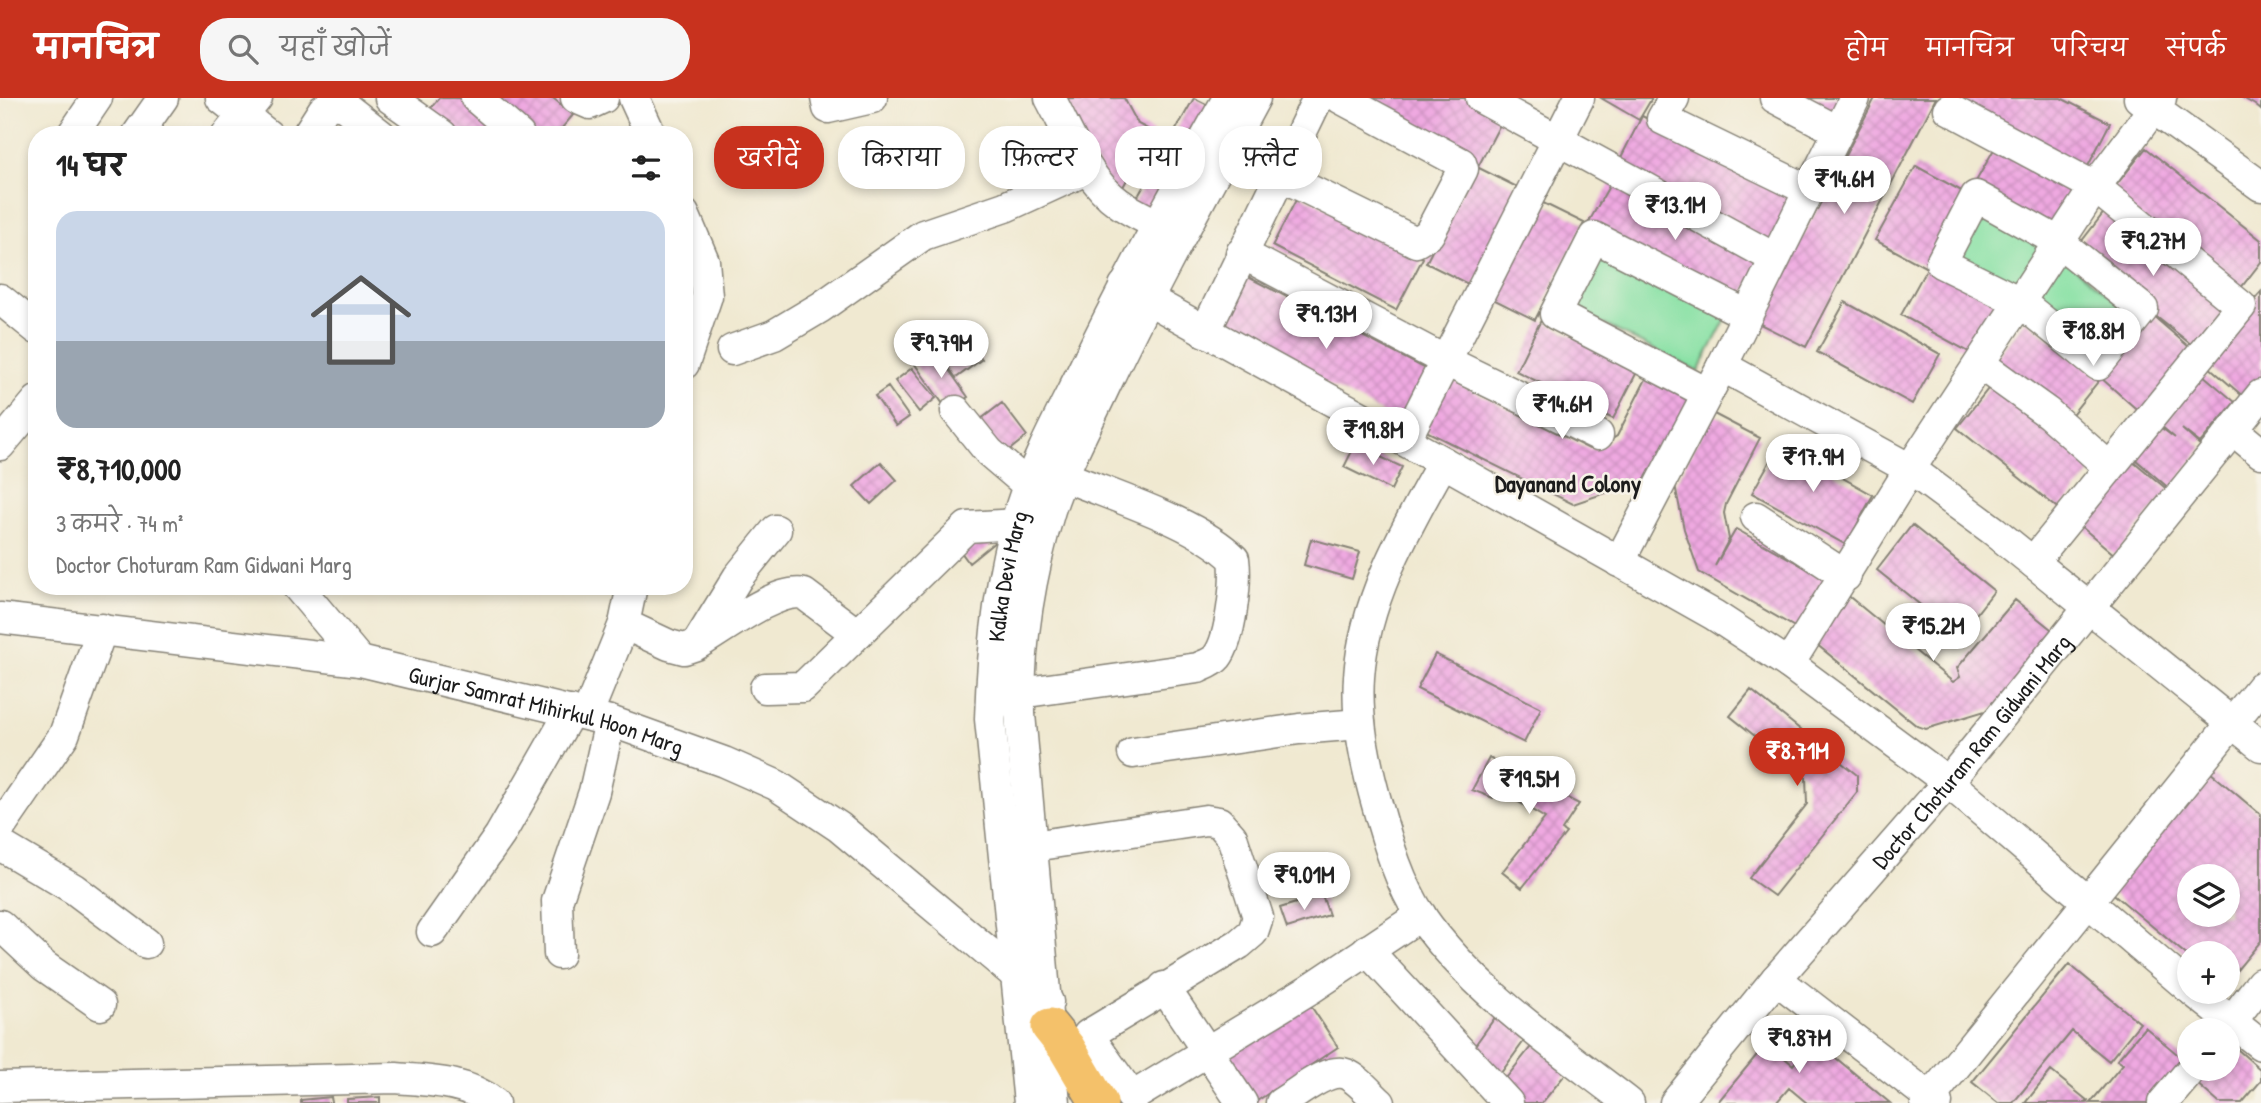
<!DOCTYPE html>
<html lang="hi">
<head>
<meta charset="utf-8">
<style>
	:root { --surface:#fff; --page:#f6f6f6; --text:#222; --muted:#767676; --accent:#c8321e }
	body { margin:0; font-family:"Patrick Hand","Playpen Sans Deva",sans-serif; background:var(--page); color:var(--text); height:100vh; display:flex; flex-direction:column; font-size:26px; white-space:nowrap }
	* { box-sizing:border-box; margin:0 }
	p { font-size:23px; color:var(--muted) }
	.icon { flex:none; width:38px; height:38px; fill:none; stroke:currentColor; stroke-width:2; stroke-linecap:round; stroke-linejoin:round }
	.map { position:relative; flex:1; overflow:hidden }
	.drawer { position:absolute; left:28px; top:28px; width:665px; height:469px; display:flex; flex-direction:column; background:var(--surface); border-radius:28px; box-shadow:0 4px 10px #0003 }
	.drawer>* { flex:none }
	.banner { position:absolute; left:714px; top:28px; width:665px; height:63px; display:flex; gap:14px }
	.fabs { position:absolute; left:2177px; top:766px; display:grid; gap:14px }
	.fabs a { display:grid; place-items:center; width:63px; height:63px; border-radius:50%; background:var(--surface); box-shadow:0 4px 10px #0003; font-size:35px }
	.price { position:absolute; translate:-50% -60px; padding:0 16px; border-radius:24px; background:#fff; color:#222; font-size:23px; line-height:46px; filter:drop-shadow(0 2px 4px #0008) }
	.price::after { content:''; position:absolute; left:50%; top:42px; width:21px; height:16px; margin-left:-10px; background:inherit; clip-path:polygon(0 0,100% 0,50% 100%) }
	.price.active { background:var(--accent); color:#fff }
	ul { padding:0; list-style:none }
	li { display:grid; align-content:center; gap:14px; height:371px; padding:0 28px }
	li span { display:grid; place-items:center; height:217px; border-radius:21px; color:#555 }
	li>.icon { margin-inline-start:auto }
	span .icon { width:126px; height:126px; fill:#fffc; stroke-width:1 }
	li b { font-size:30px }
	h2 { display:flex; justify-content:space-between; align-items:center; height:84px; padding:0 28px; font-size:30px }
	.chip { padding:0 24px; border-radius:28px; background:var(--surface); box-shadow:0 4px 10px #0003; font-size:24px; line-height:63px }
	.chip.active { background:var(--accent); color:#fff }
	header { display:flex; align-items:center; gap:42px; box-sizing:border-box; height:98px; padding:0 35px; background:var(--accent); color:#fff }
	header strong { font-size:33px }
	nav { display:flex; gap:38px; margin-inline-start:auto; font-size:24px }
	.search { width:490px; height:63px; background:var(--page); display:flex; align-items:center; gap:18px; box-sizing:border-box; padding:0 24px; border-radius:28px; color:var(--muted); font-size:26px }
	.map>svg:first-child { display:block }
	.green { fill:#89e1a5; stroke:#527e60; stroke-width:2 }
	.building { fill:url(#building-cross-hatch); fill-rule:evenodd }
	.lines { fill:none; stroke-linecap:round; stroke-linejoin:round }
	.minor-casing { stroke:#868276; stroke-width:33 }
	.major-casing { stroke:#868276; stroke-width:40 }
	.minor { stroke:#fff; stroke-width:30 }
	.major { stroke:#f4c16a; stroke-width:37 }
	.labels { text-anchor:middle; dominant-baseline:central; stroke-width:5; stroke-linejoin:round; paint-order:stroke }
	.street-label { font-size:23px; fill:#1c1c1c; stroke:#f7f3e8 }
	.neighbourhood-label { font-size:24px; font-weight:bold; fill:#1c1c1c; stroke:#f7f3e8 }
</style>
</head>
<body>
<header>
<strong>मानचित्र</strong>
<div class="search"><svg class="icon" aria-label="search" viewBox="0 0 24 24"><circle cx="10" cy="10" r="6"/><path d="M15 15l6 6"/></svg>यहाँ खोजें</div>
<nav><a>होम</a><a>मानचित्र</a><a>परिचय</a><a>संपर्क</a></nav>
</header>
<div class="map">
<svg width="2261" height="1005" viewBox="0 0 2261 1005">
	<defs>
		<pattern id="building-cross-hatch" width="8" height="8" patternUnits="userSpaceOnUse" patternTransform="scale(1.75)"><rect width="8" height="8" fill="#efa9e1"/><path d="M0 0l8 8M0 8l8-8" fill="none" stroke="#cc91c0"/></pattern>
	</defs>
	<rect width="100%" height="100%" fill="#f7f3e8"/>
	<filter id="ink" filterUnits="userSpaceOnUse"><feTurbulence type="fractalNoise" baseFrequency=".0143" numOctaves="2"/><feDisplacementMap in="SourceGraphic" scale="14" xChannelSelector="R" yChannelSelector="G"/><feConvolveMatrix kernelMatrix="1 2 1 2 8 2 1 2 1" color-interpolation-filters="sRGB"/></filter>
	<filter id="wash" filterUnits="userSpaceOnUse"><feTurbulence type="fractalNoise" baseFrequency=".00686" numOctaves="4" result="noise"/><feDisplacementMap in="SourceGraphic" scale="28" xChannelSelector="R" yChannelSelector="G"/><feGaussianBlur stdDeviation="1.57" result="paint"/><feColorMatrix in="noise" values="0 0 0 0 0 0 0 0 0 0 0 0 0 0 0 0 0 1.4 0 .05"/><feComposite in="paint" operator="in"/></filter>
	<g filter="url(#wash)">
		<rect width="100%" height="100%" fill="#f0e9d1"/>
		<!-- green -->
		<path class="green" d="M1976,115L2043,149L2019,188L1955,157Z
			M1601,149L1729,215L1698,274L1570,209Z
			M2061,158L2128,213L2100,249L2033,199Z"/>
		<g id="blocks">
			<!-- building -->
			<path class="building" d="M439,0H468L515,37H454L427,15Z
				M481,0H553L573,17L556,37H524Z
				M1057,0H1124L1138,26L1153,34L1117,100Z
				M1194,0L1216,11L1154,119L1133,107Z
				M1350,0H1477L1506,15L1479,67Z
				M1601,0H1652L1639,22Z
				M1783,0H1849L1835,28Z
				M1875,0H1936L1806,249L1758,225Z
				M1954,0H2061L2110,25L2084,76Z
				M2243,0H2261V12L2255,7Z
				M1642,18L1795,98L1771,146L1617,67Z
				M1998,44L2084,91L2056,141L1970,94Z
				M2146,50L2261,142V164L2236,196L2110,95Z
				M1475,68L1523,92L1474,189L1426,165Z
				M1916,68L1967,96L1928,167L2006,209L1978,259L1901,217L1927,170L1875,142Z
				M1613,81L1763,161L1737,208L1587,127Z
				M1299,96L1423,160L1396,212L1272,148Z
				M1535,101L1584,125L1535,222L1487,198Z
				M2109,108L2233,206L2197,251L2074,153Z
				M1248,179L1432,274L1404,326L1221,231Z
				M2261,194V282L2245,300L2201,262Z
				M1845,204L1940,256L1912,306L1817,254Z
				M2152,217L2196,255L2142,316L2101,280L2065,325L1991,267L2026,222L2098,279Z
				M1541,222L1639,270L1613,321L1516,273Z
				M961,233L982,261L956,280L936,251Z
				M934,251L968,299L948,313L914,265Z
				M912,270L936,300L919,314L895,283Z
				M2196,271L2235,304L2200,345L2182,331L2202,349L2171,392L2128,355L2152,323L2175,340L2153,321Z
				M1648,277L1696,301L1647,381L1573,406L1424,332L1449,281L1589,351L1598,350L1617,338Z
				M1992,286L2096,368L2060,412L1957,330Z
				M888,289L909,319L896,328L875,298Z
				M1002,305L1027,338L1002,358L976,325Z
				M1712,315L1760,340L1726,406L1724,415L1729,441L1715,468L1736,431L1833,485L1805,535L1699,474L1684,431L1675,387Z
				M1780,345L1873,397L1846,447L1752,395Z
				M1355,347L1402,369L1391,392L1344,369Z
				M2126,357L2169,393L2115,457L2072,421Z
				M881,364L897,382L871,406L854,388Z
				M1912,427L1994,493L1959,538L1877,472Z
				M979,431L996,443L969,465L954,444Z
				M1311,441L1360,454L1352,481L1304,467Z
				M1846,496L1953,584L1960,579L1957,570L2015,502L2057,536L1995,610L1926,631L1917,628L1810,541Z
				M1435,556L1541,610L1524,645L1417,591Z
				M1751,592L1857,677V694L1774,798L1749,780L1807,706L1806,679L1730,618Z
				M1489,660L1579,706L1562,732L1566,735L1522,790L1502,774L1545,720L1497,691L1493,700L1472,692Z
				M2210,674L2261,717V843L2228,883V856H2189V859L2110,793ZM2189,779H2228V817H2189Z
				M1322,797L1329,817L1287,830L1280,810Z
				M2069,866L2140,925L2109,963L2072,933L2013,1005H1998L1972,984Z
				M1305,899L1338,949L1254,1005L1219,956Z
				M1499,914L1529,936L1498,979L1468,957Z
				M1780,929L1793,941L1801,931L1890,1005H1807L1789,990L1776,1005H1717ZM1786,948L1799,959L1793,967L1780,956Z
				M2145,929L2189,966L2156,1005H2090L2123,966L2117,962Z
				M2229,944L2261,972V983L2242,1005H2219L2195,984L2206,971H2228Z
				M1534,945L1568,973L1542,1005H1519L1499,989Z
				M2051,973L2088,1003L2087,1005H2025Z
				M331,999L332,1005H301V1002Z
				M380,999V1005H347V1001Z"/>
		</g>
	</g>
	<g filter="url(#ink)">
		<use href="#blocks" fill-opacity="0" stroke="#868276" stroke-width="2"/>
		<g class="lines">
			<defs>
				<g id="minor">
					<path d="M221,0L268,37"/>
					<path d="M390,0L442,37"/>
					<path d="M476,0L519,37"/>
					<path d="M576,0L590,6L603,0"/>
					<path d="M634,0L651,37"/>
					<path d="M826,0L828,10L872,0"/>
					<path d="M1050,0C1069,35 1086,82 1119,105C1131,114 1145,120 1158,127"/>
					<path d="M1481,0L1774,160"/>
					<path d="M1674,0L1662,21L1808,92"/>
					<path d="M1775,0L1838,33"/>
					<path d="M2139,0L2261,88"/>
					<path d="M1949,11L2095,89L2241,208L2033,464"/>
					<path d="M72,37L97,0"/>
					<path d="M137,37L163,0"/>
					<path d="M227,37L257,0"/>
					<path d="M307,37L323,12L332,6L344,8L381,37"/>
					<path d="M1279,77L1416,144L1429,136L1463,71L1461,65L1340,0"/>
					<path d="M1976,98L2059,144L2143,211L2098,267L2020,204L1941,165Z"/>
					<path d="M684,116L704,163L707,198L684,266"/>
					<path d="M1241,155L1446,263L1598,337"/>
					<path d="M1124,188L1443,364L1714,517L1789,566L1948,684L2189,890"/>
					<path d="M0,201L37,231"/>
					<path d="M1205,234L1318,0"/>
					<path d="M732,252L774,237L821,209L923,137L1005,109L1088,71"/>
					<path d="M1980,266L2048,315L2109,369"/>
					<path d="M1722,268L1910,371L1994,433L2261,648"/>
					<path d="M1707,295L1555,216L1594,139L1747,217"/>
					<path d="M956,313L989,354L1029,388"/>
					<path d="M2233,332L2261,355"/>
					<path d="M1405,343L1579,0"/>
					<path d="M0,347L37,303"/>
					<path d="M1443,364C1406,430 1364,502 1359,579C1356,623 1366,668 1378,710C1388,746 1400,786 1421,818C1474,894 1557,949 1629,1005"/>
					<path d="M1756,419L1846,478"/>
					<path d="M1619,464L1722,268L1855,0"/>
					<path d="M297,488L360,563"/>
					<path id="s1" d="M0,520L360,563L610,623L724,664L776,687L839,729L1048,904"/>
					<path d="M624,526L669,547L684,551L696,547C721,533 777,489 804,496L857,536"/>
					<path d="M698,544L738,479L776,432"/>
					<path d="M1789,566L1910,371L2095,89L2161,0"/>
					<path d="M765,590L803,589L967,429L1017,426"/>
					<path d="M1020,595L1198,570C1204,567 1212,565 1217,559C1231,541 1237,483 1234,461C1197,424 1114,399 1064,378"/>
					<path d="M587,617L624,526L632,488"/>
					<path d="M1133,655L1299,631L1360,626"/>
					<path d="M0,730L64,637L102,531"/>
					<path d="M0,747L74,791L146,845"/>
					<path d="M1033,748L1206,722L1219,724L1232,739L1258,819L1253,834L1239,846L1088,937L1132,999L1310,891L1421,817"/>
					<path d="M0,827L44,868L100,907"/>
					<path d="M432,834L500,737L571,613"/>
					<path d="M1367,852L1508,1005"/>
					<path d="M559,856L557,803L594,694L610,623"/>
					<path d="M1776,881L1937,1005"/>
					<path d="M1164,889L1242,1005"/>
					<path d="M2194,894L2261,947"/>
					<path d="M2224,933L2261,885"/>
					<path d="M0,989L396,980C429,983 467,983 494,1005"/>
					<path id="s2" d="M1029,1005L990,621C992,554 1000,476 1020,411C1035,364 1059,320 1081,276C1126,182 1177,91 1228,0"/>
					<path d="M1055,1005L1020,616C1019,547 1030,477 1050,412C1064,369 1087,327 1106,286C1152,189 1204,95 1255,0"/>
					<path d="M1281,1005C1297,996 1327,969 1346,976C1358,981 1370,996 1380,1005"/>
					<path id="s3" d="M1675,1005L1776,881L1948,684L2261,297"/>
					<path d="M1926,1005L2261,589"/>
					<path d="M2163,1005L2192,971"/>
				</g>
				<path id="major" d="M1050,929L1066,949L1099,1005"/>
			</defs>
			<!-- minor casing -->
			<use href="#minor" class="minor-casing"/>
			<!-- major casing -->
			<use href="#major" class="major-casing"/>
			<!-- minor -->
			<use href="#minor" class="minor"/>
			<!-- major -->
			<use href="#major" class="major"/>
		</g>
	</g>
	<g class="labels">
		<!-- street labels -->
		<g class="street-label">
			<text stroke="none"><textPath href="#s2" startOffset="530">Kalka Devi Marg</textPath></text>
			<text stroke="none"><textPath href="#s1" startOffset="555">Gurjar Samrat Mihirkul Hoon Marg</textPath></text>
			<text stroke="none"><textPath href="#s3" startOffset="460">Doctor Choturam Ram Gidwani Marg</textPath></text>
		</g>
		<!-- neighbourhood labels -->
		<g class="neighbourhood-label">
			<text x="1568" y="385">Dayanand Colony</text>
		</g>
	</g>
</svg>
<div class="fabs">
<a><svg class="icon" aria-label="layers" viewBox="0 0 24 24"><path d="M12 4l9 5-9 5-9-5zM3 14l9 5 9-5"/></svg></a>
<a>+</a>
<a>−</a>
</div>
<b class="price" style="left:1844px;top:118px">₹14.6M</b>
<b class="price" style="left:1675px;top:144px">₹13.1M</b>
<b class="price" style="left:2153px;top:180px">₹9.27M</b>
<b class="price" style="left:1326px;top:253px">₹9.13M</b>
<b class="price" style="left:2093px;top:270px">₹18.8M</b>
<b class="price" style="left:941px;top:282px">₹9.79M</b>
<b class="price" style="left:1562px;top:343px">₹14.6M</b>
<b class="price" style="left:1373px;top:369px">₹19.8M</b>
<b class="price" style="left:1813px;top:396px">₹17.9M</b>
<b class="price" style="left:1933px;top:565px">₹15.2M</b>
<b class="price active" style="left:1797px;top:690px">₹8.71M</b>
<b class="price" style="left:1529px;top:718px">₹19.5M</b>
<b class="price" style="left:1304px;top:814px">₹9.01M</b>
<b class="price" style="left:1799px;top:977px">₹9.87M</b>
<div class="banner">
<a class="chip active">खरीदें</a>
<a class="chip">किराया</a>
<a class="chip">फ़िल्टर</a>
<a class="chip">नया</a>
<a class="chip">फ़्लैट</a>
</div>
<section class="drawer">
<h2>14 घर<svg class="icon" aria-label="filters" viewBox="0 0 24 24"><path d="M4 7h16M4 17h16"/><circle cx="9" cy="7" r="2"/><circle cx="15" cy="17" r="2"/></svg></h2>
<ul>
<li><span style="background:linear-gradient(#c9d6e8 60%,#9aa5b1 0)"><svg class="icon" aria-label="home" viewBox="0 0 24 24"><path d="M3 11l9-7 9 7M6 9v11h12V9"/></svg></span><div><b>₹8,710,000</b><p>3 कमरे · 74 m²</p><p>Doctor Choturam Ram Gidwani Marg</p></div></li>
</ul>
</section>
</div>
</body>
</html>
